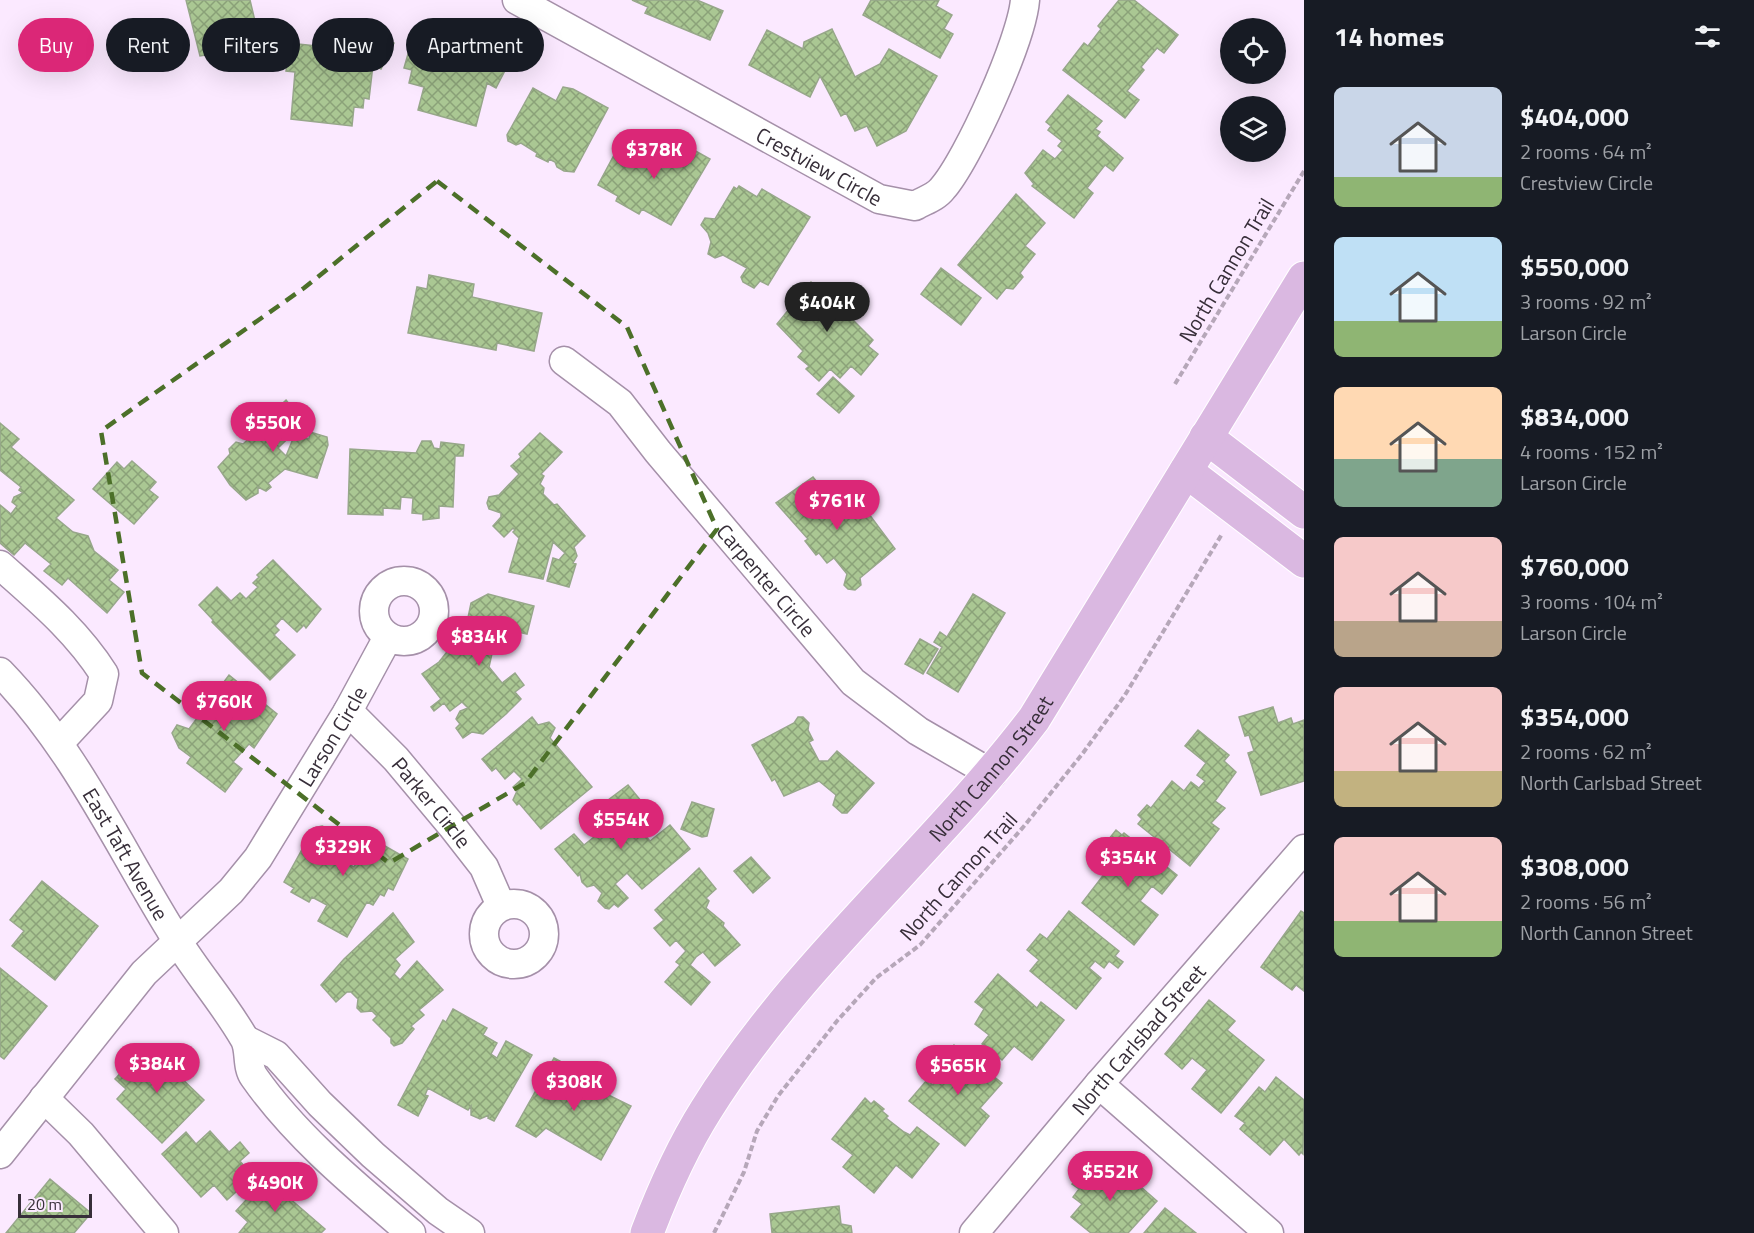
<!DOCTYPE html>
<html lang="en">
<head>
<meta charset="utf-8">
<style>
	:root { --surface:#171b24; --page:#20242c; --text:#f1f3f6; --muted:#9ea1a6; --accent:#db2777 }
	body { margin:0; font-family:"Titillium Web",sans-serif; background:var(--page); color:var(--text); height:100vh; display:flex; flex-direction:column; font-size:22px; white-space:nowrap }
	* { box-sizing:border-box; margin:0 }
	p { font-size:20px; color:var(--muted) }
	.icon { flex:none; width:33px; height:33px; fill:none; stroke:currentColor; stroke-width:2; stroke-linecap:round; stroke-linejoin:round }
	.map { position:relative; flex:1; overflow:hidden }
	.side { display:flex; flex-direction:column; background:var(--surface); width:450px }
	.side>* { flex:none }
	.banner { position:absolute; left:18px; top:18px; width:570px; height:54px; display:flex; gap:12px }
	.controls { position:absolute; left:1220px; top:18px; display:grid; gap:12px }
	.controls a { display:grid; place-items:center; width:66px; height:66px; border-radius:50%; background:var(--surface); box-shadow:0 6px 24px #0002; font-size:30px }
	.scale { position:absolute; left:18px; bottom:15px; width:74px; box-sizing:border-box; padding-left:6px; border:3px solid #372e39; border-top:0; font-size:16px; line-height:21px; white-space:nowrap; color:#372e39; -webkit-text-stroke:4px #fbe9ff; paint-order:stroke }
	.price { position:absolute; translate:-50% -51px; padding:0 14px; border-radius:21px; background:var(--accent); color:#fff; font-size:20px; line-height:39px; filter:drop-shadow(0 2px 3px #0008) }
	.price::after { content:''; position:absolute; left:50%; top:36px; width:18px; height:14px; margin-left:-9px; background:inherit; clip-path:polygon(0 0,100% 0,50% 100%) }
	.price.on { background:#222; color:#fff }
	ul { padding:0; list-style:none }
	li { display:flex; align-items:center; gap:18px; height:150px; padding:0 30px }
	li span { display:grid; place-items:center; flex:none; width:168px; height:120px; border-radius:9px; color:#555 }
	li>.icon { margin-inline-start:auto }
	span .icon { width:72px; height:72px; fill:#fffc; stroke-width:1 }
	li b { font-size:26px }
	h2 { display:flex; justify-content:space-between; align-items:center; height:72px; padding:0 30px; font-size:26px }
	.tag { padding:0 21px; border-radius:27px; background:var(--surface); box-shadow:0 6px 24px #0002; font-size:21px; line-height:54px }
	.tag.on { background:var(--accent); color:#fff }
	main { display:flex; flex:1; min-height:0 }
	.map>svg:first-child { display:block }
	.building { fill:url(#building-cross-hatch); stroke:#97a78a; stroke-width:1.5 }
	.lines { fill:none; stroke-linecap:round; stroke-linejoin:round }
	.minor-casing { stroke:#a590a9; stroke-width:31 }
	.major-casing { stroke:#fff; stroke-width:35 }
	.path { stroke:#b6a7b9; stroke-width:4; stroke-dasharray:6 3; stroke-linecap:butt }
	.minor { stroke:#fff; stroke-width:28 }
	.major { stroke:#dab8e1; stroke-width:33 }
	.marked { fill:none; stroke:#4c7029; stroke-width:4.5; stroke-dasharray:12 8; stroke-linejoin:round }
	.labels { text-anchor:middle; dominant-baseline:central; stroke-width:5; stroke-linejoin:round; paint-order:stroke }
	.street-label { font-size:21px; fill:#372e39; stroke:#fbe9ff }
</style>
</head>
<body>
<main>
<div class="map">
<svg width="1304" height="1233" viewBox="0 0 1304 1233">
	<defs>
		<pattern id="building-cross-hatch" width="8" height="8" patternUnits="userSpaceOnUse" patternTransform="scale(1.5)"><rect width="8" height="8" fill="#aac793"/><path d="M0 0l8 8M0 8l8-8" fill="none" stroke="#8ba279"/></pattern>
	</defs>
	<rect width="100%" height="100%" fill="#fbe9ff"/>
	<!-- building -->
	<path class="building" d="M186,0H250L260,42L231,48L232,51L200,56Z
		M632,0H697L723,11L710,40L645,13L648,7Z
		M871,0H939L936,6L952,15L944,29L953,34L940,58L863,15Z
		M1119,0H1134L1178,35L1164,53L1157,48L1141,67L1144,70L1127,91L1139,100L1125,118L1063,70L1084,43L1088,46L1101,29L1098,26Z
		M357,26L394,43L381,69L373,65L369,99L364,98L363,108L354,107L352,126L291,119L295,72L286,71L289,43L317,46L319,36L335,38L334,59L341,60Z
		M832,29L855,77L880,64L889,49L937,76L906,131L877,146L867,126L855,131L846,113L841,116L820,76L810,97L749,65L767,30L803,49L804,42Z
		M421,38L446,45L444,52L461,56L458,66L463,68L478,41L511,59L496,88L487,83L476,126L418,110L424,87L409,83L412,70L404,68L410,47L418,49Z
		M563,87L573,89L608,108L574,172L564,171L557,167L555,162L549,159L548,162L536,156L537,153L521,143L516,145L508,141L507,135L533,88L556,101Z
		M1068,95L1102,121L1095,129L1100,132L1097,136L1123,158L1113,171L1105,165L1087,188L1093,193L1074,218L1032,186L1034,184L1025,173L1043,150L1055,159L1063,150L1058,146L1062,141L1048,130L1051,126L1046,122Z
		M674,139L710,159L671,225L642,209L639,214L616,201L618,196L598,185L621,142L660,164Z
		M739,186L757,197L762,189L810,217L768,285L760,281L754,288L743,282L741,277L747,268L723,255L715,258L708,254L711,242L708,233L701,225L705,218L715,219L734,187L737,189Z
		M1016,194L1045,223L1025,246L1035,254L1020,273L1023,277L1013,289L1006,288L997,299L958,265Z
		M941,268L981,298L961,325L921,294Z
		M429,275L474,284L472,297L542,313L534,351L497,343L496,350L408,333L417,287L427,289Z
		M811,282L819,289L825,283L854,309L848,315L873,340L868,346L878,354L861,375L851,366L840,378L830,369L819,381L806,369L809,366L798,357L803,351L777,324Z
		M833,377L854,396L839,413L817,394Z
		M286,400L304,423L278,448L286,456L295,434L309,439L310,432L327,437L328,445L317,478L285,469L268,483L271,487L266,491L258,487V493L246,500L230,485L218,467L230,454L229,449L236,442L243,444L252,436L247,431L257,421L260,425Z
		M0,423L19,439L11,447L74,500L56,518L73,532L88,536L94,551L118,570L109,580L124,592L107,613L68,578L62,585L44,571L51,564L25,543L14,555L0,543V505L11,514L17,506L12,502L14,497L23,493L19,490L21,487L0,470Z
		M540,433L562,452L541,474L544,476L540,484L544,488L543,494L554,505L557,504L585,536L574,547L577,556L573,563L576,564L569,587L547,581L553,558L559,560L565,553L553,542L543,579L509,572L519,538L513,532L515,530L513,528L504,537L493,526L501,517V513L489,509L487,503L489,497L499,495L519,474L511,466L521,457L519,454Z
		M422,441H431L434,448L440,449L441,442L464,445L463,456H455L453,507L439,506V518L423,520V514L412,513L413,498L401,497L400,509L383,508V515L348,514L350,449L416,453Z
		M132,461L156,482L149,490L158,497L134,524L93,489L117,462L124,469Z
		M813,477L843,515L860,502L895,549L860,578L861,585L855,590L848,589L844,585L847,574L834,558L827,563L819,553L816,555L805,541L808,539L776,503Z
		M273,560L321,609L306,628L304,625L297,632L282,618L275,626L279,630L274,635L295,655L270,680L212,622L213,620L199,605L217,587L231,601L240,593L246,599L258,587L253,583L259,577L257,575Z
		M488,594L534,606L527,634L518,632L519,627L503,622L500,632L497,631L489,667L502,683L515,673L524,685L515,692L521,699L506,714L483,734L472,732L463,738L456,728L460,724L456,719L460,711L468,708L462,702L450,711L444,703L434,711L431,707L441,699L422,674L439,662L454,643L463,642L471,603Z
		M973,594L1005,613L958,692L927,673L942,647L934,642L940,632L947,637Z
		M920,639L938,649L923,674L905,664Z
		M229,675L277,714L254,748L249,744L233,762L242,769L225,792L187,763L191,757L179,748L172,733L177,725L189,729Z
		M1273,707L1278,723L1291,718L1293,724L1304,720V781L1261,795L1248,753L1254,751L1249,735L1245,736L1239,717Z
		M532,717L538,725L549,722L555,728L550,738L592,787L541,829L519,803L517,805L513,800L517,791L513,787L522,779L514,771L505,779L496,768L492,771L482,759Z
		M798,717H803L809,723L808,730L813,740L809,742L819,761H828L837,751L874,783L847,813H842L833,805L836,795L819,781L784,796L775,779L772,781L752,745L794,723Z
		M1198,730L1229,755L1224,761L1236,772L1215,801L1225,808L1211,823L1219,829L1190,866L1138,824L1142,819L1138,815L1147,805L1151,808L1172,781L1184,791L1191,782L1199,788L1205,781L1197,775L1206,763L1185,746Z
		M628,785L641,801L628,812L638,818V825L632,830L635,833L640,830L650,841L670,825L690,849L642,889L627,873L615,884L628,898L618,907L614,904L609,909L605,908L598,901L602,893L594,885L587,887L582,882L580,874L578,876L555,849L574,834L584,845L604,829L591,813Z
		M692,802L714,809L707,836L702,837L681,829Z
		M322,826L349,839V844L338,858V869L342,871L348,864L354,867L371,838L408,859L393,890L388,888L384,896L380,894L373,905L367,902L347,937L318,921L327,905L312,897L309,902L291,892L294,888L284,882L314,828Z
		M1116,830L1122,835L1124,833L1177,875L1162,894L1152,886L1140,901L1158,915L1134,945L1082,903L1112,864L1103,857L1114,843L1109,839Z
		M751,857L770,878L753,893L734,871Z
		M699,868L716,889L706,898L709,901L706,908L724,923L723,926L740,945L715,966L703,952L696,957L690,965L710,982L691,1005L665,982L680,965L676,962L686,951L676,940L670,946L654,928L664,920L655,910Z
		M42,881L98,926L55,980L12,946L24,931L10,920Z
		M1069,911L1119,951L1115,956L1123,962L1118,968L1109,961L1104,968L1095,961L1089,968L1101,978L1076,1009L1030,971L1039,960L1027,950L1040,934L1047,939Z
		M1301,911L1304,913V991L1296,985L1292,990L1261,967Z
		M393,913L414,942L395,959L400,965L394,974L400,980L417,961L443,990L419,1010L424,1015L411,1026L414,1029L402,1043L394,1046L391,1043V1038L373,1020L377,1016L372,1011L361,1012L357,1008L358,999L351,992H347L336,1002L321,985L344,959Z
		M0,968L47,1006L4,1059L0,1056Z
		M998,974L1037,1008L1041,1002L1064,1020L1032,1060L1014,1046L1002,1060L982,1044L989,1035L975,1024L984,1009L975,1002Z
		M1209,1000L1235,1021L1227,1030L1264,1060L1221,1113L1192,1089L1207,1070L1192,1058L1182,1069L1165,1054Z
		M453,1009L487,1028L483,1035L497,1043L491,1054L497,1058L506,1041L532,1055L494,1121L488,1118L489,1115L480,1119L471,1115V1106L468,1110L428,1088L425,1095L428,1096L418,1116L398,1105L443,1020L446,1022Z
		M147,1045L204,1100L162,1143L117,1099L126,1089L115,1079Z
		M954,1045L1002,1083L980,1108L989,1116L965,1146L909,1101L927,1080L933,1085L948,1066L946,1055Z
		M554,1058L571,1067L568,1072L576,1076L567,1093L574,1097L582,1082L631,1106L601,1160L546,1128L536,1137L516,1126Z
		M1276,1077L1304,1100L1303,1154L1301,1152L1299,1155L1284,1139L1270,1155L1240,1129L1245,1123L1235,1116L1259,1087L1265,1092Z
		M865,1098L871,1104L874,1101L884,1109L882,1111L888,1116L886,1118L904,1132L910,1135L917,1127L939,1144L912,1178L896,1165L874,1193L843,1167L853,1155L832,1139Z
		M210,1131L229,1152L240,1142L249,1153L240,1161L253,1177L227,1200L214,1185L201,1197L162,1154L186,1132L196,1144Z
		M1099,1165L1118,1180L1124,1172L1157,1201L1128,1233H1091L1071,1217L1082,1204L1073,1197L1079,1189L1072,1184L1085,1168L1092,1174Z
		M266,1178L325,1229L321,1233H239L248,1222L236,1211Z
		M50,1179L91,1213L74,1233H6Z
		M839,1206L841,1224L851,1226L852,1233H772L770,1214Z
		M1165,1208L1196,1233H1144Z"/>
	<g class="lines">
		<defs>
			<g id="minor">
				<path id="s1" d="M517,0L879,199L915,206C923,201 936,197 942,189C968,160 1022,39 1025,0"/>
				<path id="s2" d="M564,361L620,403L658,452L853,682L918,731L992,774"/>
				<path d="M0,565C38,599 76,630 104,674L98,701L59,743"/>
				<circle cx="404" cy="611" r="30"/>
				<path id="s3" d="M0,672C73,747 116,841 170,929C192,967 222,1000 244,1038C251,1049 246,1066 254,1077C296,1137 356,1186 411,1233"/>
				<path id="s4" d="M348,711L396,759L452,826L484,867L501,906"/>
				<circle cx="514" cy="934" r="30"/>
				<path d="M246,1040L276,1055L320,1104L373,1155L438,1211L470,1233"/>
				<path d="M1099,1084L1269,1233"/>
				<path d="M44,1098L81,1134L164,1233"/>
				<path id="s5" d="M0,1154L144,973L231,891L258,858L348,711L388,637"/>
				<path id="s6" d="M974,1233L1099,1084L1304,849"/>
			</g>
			<g id="major">
				<path d="M1206,437L1304,512"/>
				<path d="M1186,471L1304,561"/>
				<path id="s7" d="M647,1233C663,1191 682,1148 706,1110C796,965 931,854 1034,719L1304,278"/>
			</g>
		</defs>
		<!-- minor casing -->
		<use href="#minor" class="minor-casing"/>
		<!-- major casing -->
		<use href="#major" class="major-casing"/>
		<!-- path -->
		<path class="path" d="M1175,384L1304,171
			M714,1233L744,1172L757,1131L778,1096L837,1021L876,978L920,945L1025,825L1083,753L1125,695L1222,534"/>
		<!-- minor -->
		<use href="#minor" class="minor"/>
		<!-- major -->
		<use href="#major" class="major"/>
	</g>
	<!-- marked area -->
	<path class="marked" d="M437,181L627,327L717,529L525,783L389,863L142,673L101,431L304,288Z"/>
	<g class="labels">
		<!-- street labels -->
		<g class="street-label">
			<text stroke="none"><textPath href="#s1" startOffset="345">Crestview Circle</textPath></text>
			<text transform="translate(1226 270) rotate(-59)">North Cannon Trail</text>
			<text stroke="none"><textPath href="#s2" startOffset="300">Carpenter Circle</textPath></text>
			<text stroke="none"><textPath href="#s5" startOffset="536">Larson Circle</textPath></text>
			<text stroke="none"><textPath href="#s7" startOffset="582">North Cannon Street</textPath></text>
			<text stroke="none"><textPath href="#s4" startOffset="124">Parker Circle</textPath></text>
			<text stroke="none"><textPath href="#s3" startOffset="222">East Taft Avenue</textPath></text>
			<text transform="translate(958 876) rotate(-48)">North Cannon Trail</text>
			<text stroke="none"><textPath href="#s6" startOffset="254">North Carlsbad Street</textPath></text>
		</g>
	</g>
</svg>
<div class="controls">
<a><svg class="icon" aria-label="locate" viewBox="0 0 24 24"><circle cx="12" cy="12" r="6"/><path d="M12 2v4M12 18v4M2 12h4M18 12h4"/></svg></a>
<a><svg class="icon" aria-label="layers" viewBox="0 0 24 24"><path d="M12 4l9 5-9 5-9-5zM3 14l9 5 9-5"/></svg></a>
</div>
<div class="scale">20 m</div>
<b class="price" style="left:654px;top:180px">$378K</b>
<b class="price on" style="left:827px;top:333px">$404K</b>
<b class="price" style="left:273px;top:453px">$550K</b>
<b class="price" style="left:837px;top:531px">$761K</b>
<b class="price" style="left:479px;top:667px">$834K</b>
<b class="price" style="left:224px;top:732px">$760K</b>
<b class="price" style="left:621px;top:850px">$554K</b>
<b class="price" style="left:343px;top:877px">$329K</b>
<b class="price" style="left:1128px;top:888px">$354K</b>
<b class="price" style="left:157px;top:1094px">$384K</b>
<b class="price" style="left:958px;top:1096px">$565K</b>
<b class="price" style="left:574px;top:1112px">$308K</b>
<b class="price" style="left:1110px;top:1202px">$552K</b>
<b class="price" style="left:275px;top:1213px">$490K</b>
<div class="banner">
<a class="tag on">Buy</a>
<a class="tag">Rent</a>
<a class="tag">Filters</a>
<a class="tag">New</a>
<a class="tag">Apartment</a>
</div>
</div>
<section class="side">
<h2>14 homes<svg class="icon" aria-label="filters" viewBox="0 0 24 24"><path d="M4 7h16M4 17h16"/><circle cx="9" cy="7" r="2"/><circle cx="15" cy="17" r="2"/></svg></h2>
<ul>
<li><span style="background:linear-gradient(#c9d6e8 75%,#8fb573 0)"><svg class="icon" aria-label="home" viewBox="0 0 24 24"><path d="M3 11l9-7 9 7M6 9v11h12V9"/></svg></span><div><b>$404,000</b><p>2 rooms · 64 m²</p><p>Crestview Circle</p></div></li>
<li><span style="background:linear-gradient(#bfe0f5 70%,#8fb573 0)"><svg class="icon" aria-label="home" viewBox="0 0 24 24"><path d="M3 11l9-7 9 7M6 9v11h12V9"/></svg></span><div><b>$550,000</b><p>3 rooms · 92 m²</p><p>Larson Circle</p></div></li>
<li><span style="background:linear-gradient(#ffd9b3 60%,#7fa58c 0)"><svg class="icon" aria-label="home" viewBox="0 0 24 24"><path d="M3 11l9-7 9 7M6 9v11h12V9"/></svg></span><div><b>$834,000</b><p>4 rooms · 152 m²</p><p>Larson Circle</p></div></li>
<li><span style="background:linear-gradient(#f6c9c9 70%,#b9a48a 0)"><svg class="icon" aria-label="home" viewBox="0 0 24 24"><path d="M3 11l9-7 9 7M6 9v11h12V9"/></svg></span><div><b>$760,000</b><p>3 rooms · 104 m²</p><p>Larson Circle</p></div></li>
<li><span style="background:linear-gradient(#f6c9c9 70%,#c2b280 0)"><svg class="icon" aria-label="home" viewBox="0 0 24 24"><path d="M3 11l9-7 9 7M6 9v11h12V9"/></svg></span><div><b>$354,000</b><p>2 rooms · 62 m²</p><p>North Carlsbad Street</p></div></li>
<li><span style="background:linear-gradient(#f6c9c9 70%,#8fb573 0)"><svg class="icon" aria-label="home" viewBox="0 0 24 24"><path d="M3 11l9-7 9 7M6 9v11h12V9"/></svg></span><div><b>$308,000</b><p>2 rooms · 56 m²</p><p>North Cannon Street</p></div></li>
</ul>
</section>
</main>
</body>
</html>
